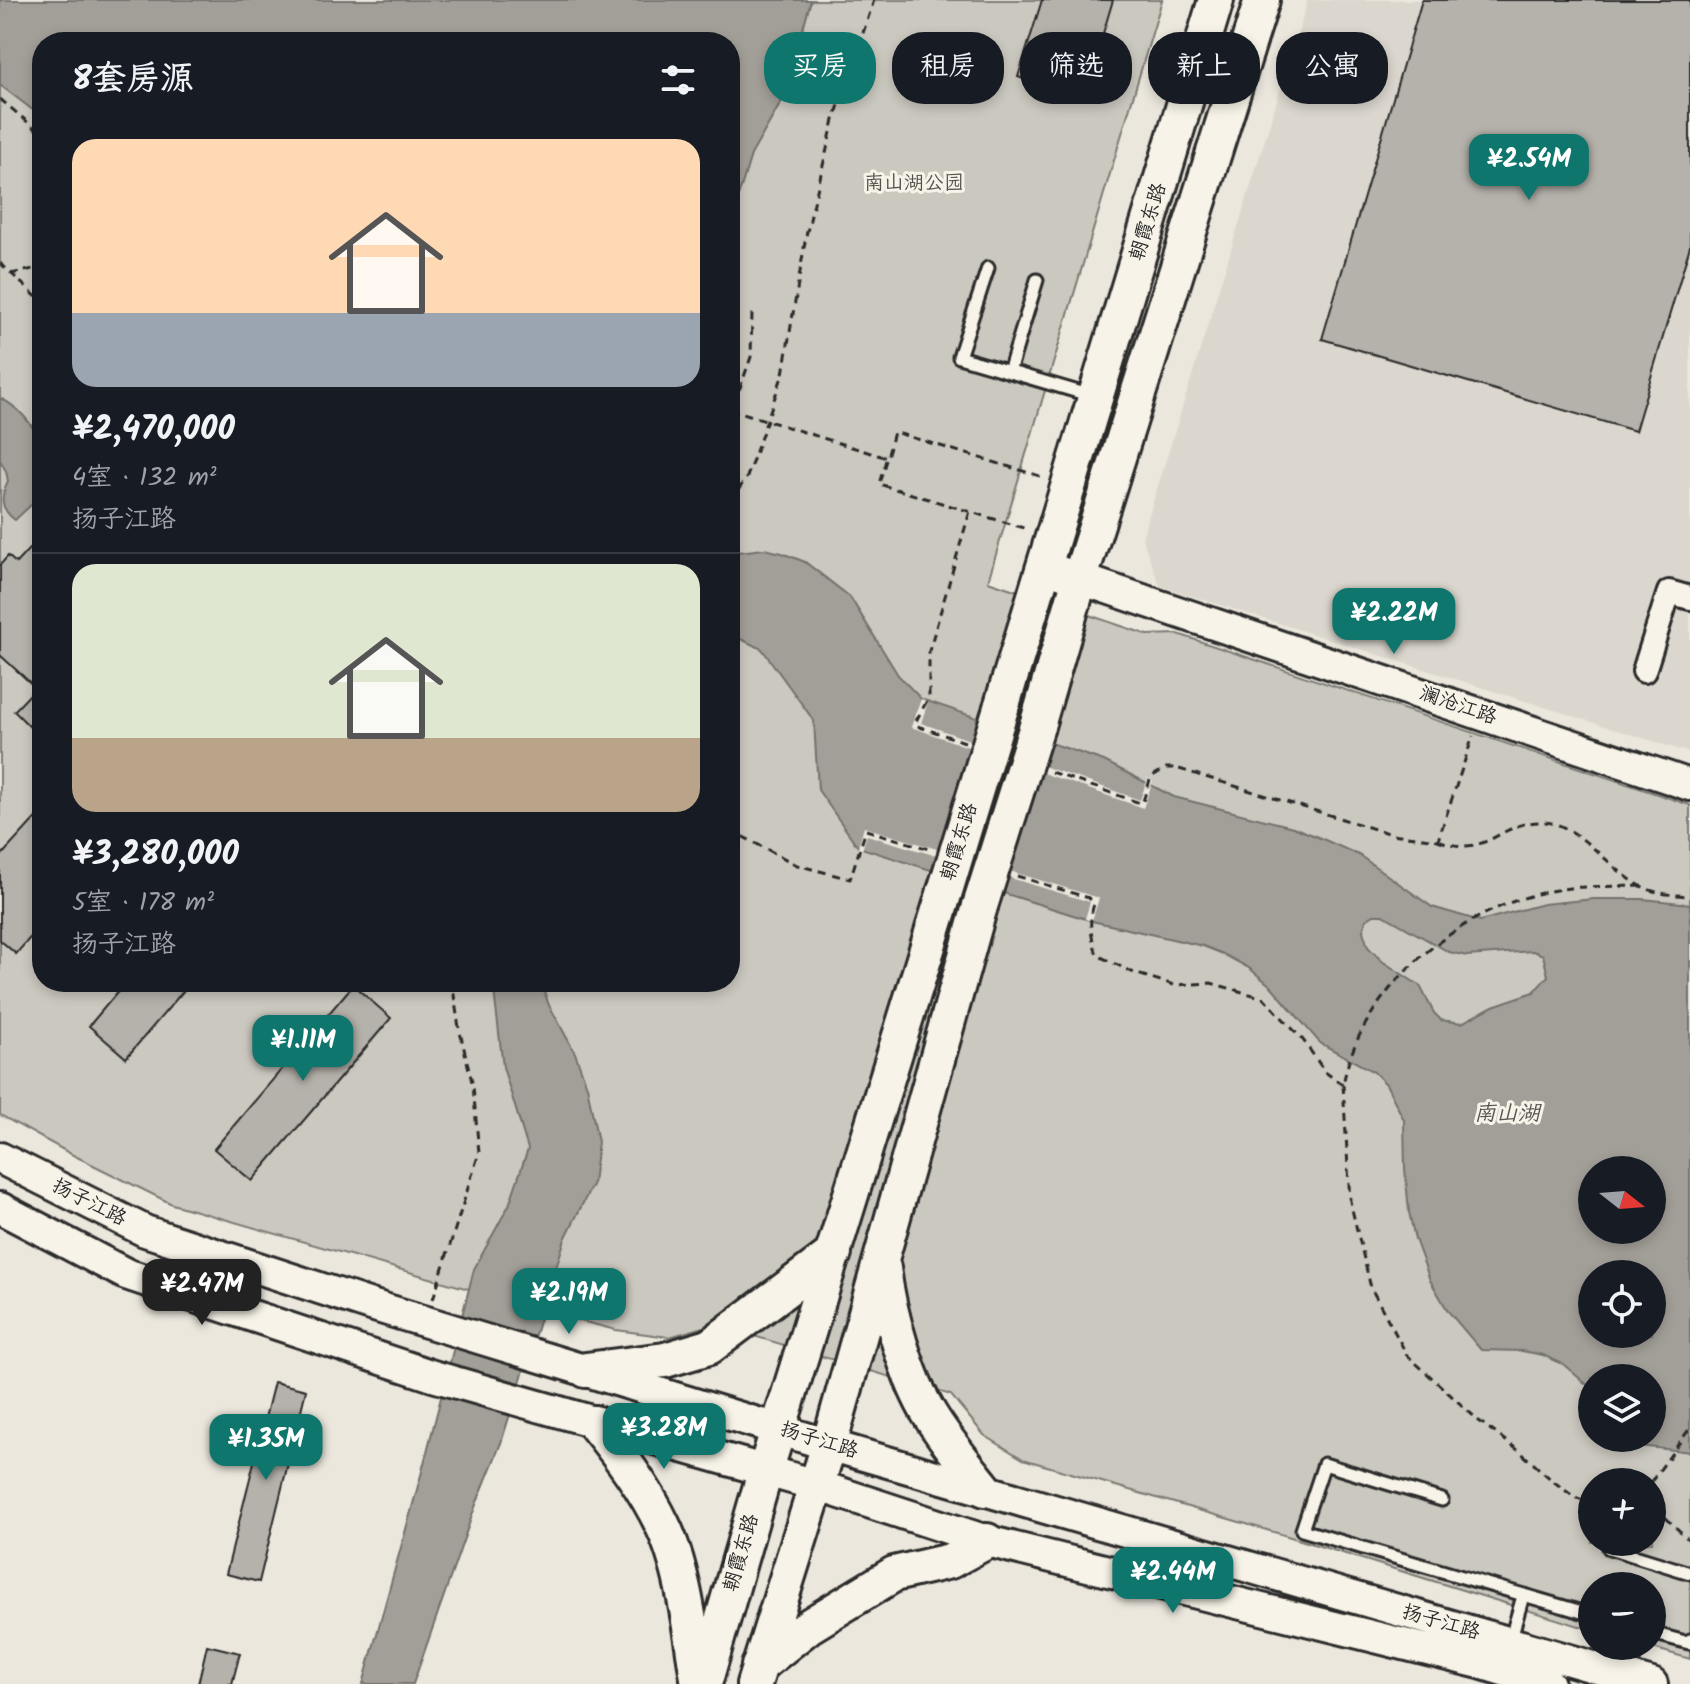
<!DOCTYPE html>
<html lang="zh">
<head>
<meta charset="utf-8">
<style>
	:root { --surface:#171b24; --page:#242831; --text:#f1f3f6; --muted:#9ea1a6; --line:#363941; --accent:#0f766e }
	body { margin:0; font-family:Kalam,"LXGW WenKai TC",sans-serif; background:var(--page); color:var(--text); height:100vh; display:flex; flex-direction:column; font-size:30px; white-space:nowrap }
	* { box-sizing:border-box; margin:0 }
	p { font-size:26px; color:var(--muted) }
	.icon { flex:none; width:44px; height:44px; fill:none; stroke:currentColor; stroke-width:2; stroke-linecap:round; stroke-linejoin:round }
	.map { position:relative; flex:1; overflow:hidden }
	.panel { position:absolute; left:32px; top:32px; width:708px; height:960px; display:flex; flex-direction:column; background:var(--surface); border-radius:32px; box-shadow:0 4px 12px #0003 }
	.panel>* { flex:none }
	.hud { position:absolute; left:764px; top:32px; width:760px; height:72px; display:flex; gap:16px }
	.needle { width:52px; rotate:107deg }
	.tools { position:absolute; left:1578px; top:1156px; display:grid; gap:16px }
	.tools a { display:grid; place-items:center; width:88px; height:88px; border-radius:50%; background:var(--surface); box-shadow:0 4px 12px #0003; font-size:40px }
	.price { position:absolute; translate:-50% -68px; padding:0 18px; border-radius:16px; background:var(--accent); color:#fff; font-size:26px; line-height:52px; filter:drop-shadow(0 2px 4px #0008) }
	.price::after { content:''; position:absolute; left:50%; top:48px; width:24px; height:18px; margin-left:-12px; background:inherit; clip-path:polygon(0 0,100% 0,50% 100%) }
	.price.on { background:#222; color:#fff }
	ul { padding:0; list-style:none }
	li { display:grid; align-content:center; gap:16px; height:424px; padding:0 40px }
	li+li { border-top:2px solid var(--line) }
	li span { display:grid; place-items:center; height:248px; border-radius:24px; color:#555 }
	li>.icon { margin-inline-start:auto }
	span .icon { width:144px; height:144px; fill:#fffc; stroke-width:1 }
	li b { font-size:34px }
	h2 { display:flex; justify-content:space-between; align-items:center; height:96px; padding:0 40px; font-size:34px }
	.tag { padding:0 28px; border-radius:32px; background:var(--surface); box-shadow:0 4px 12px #0003; font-size:28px; line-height:72px }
	.tag.on { background:var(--accent); color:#fff }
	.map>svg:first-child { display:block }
	.built { fill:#dbd7ce }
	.green { fill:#cbc8bf; stroke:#7b7a75; stroke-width:2; fill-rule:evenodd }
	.water { fill:#a29f98; stroke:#72716c; stroke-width:2; fill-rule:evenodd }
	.pier { fill:#ebe7dd }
	.building { fill:#b5b2ab; stroke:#2b2b2b; stroke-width:2 }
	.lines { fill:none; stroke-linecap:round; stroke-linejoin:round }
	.lane-casing { stroke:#2b2b2b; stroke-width:17 }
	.street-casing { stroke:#2b2b2b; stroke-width:28 }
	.secondary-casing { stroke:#2b2b2b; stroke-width:36 }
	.primary-casing { stroke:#2b2b2b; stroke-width:40 }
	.path { stroke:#2b2b2b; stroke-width:3; stroke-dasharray:8 6; stroke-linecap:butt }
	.lane { stroke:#f7f3e8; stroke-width:11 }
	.street { stroke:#f7f3e8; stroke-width:22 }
	.secondary { stroke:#f7f3e8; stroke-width:30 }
	.primary { stroke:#f7f3e8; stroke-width:34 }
	.primary-bridge-casing { stroke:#2b2b2b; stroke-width:40; stroke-linecap:butt }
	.primary-bridge { stroke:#f7f3e8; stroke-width:34 }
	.labels { text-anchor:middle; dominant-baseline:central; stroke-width:6; stroke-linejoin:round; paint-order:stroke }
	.park-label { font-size:20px; fill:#535250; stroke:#f7f3e8 }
	.street-label { font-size:20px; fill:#2b2b2b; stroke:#f7f3e8 }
	.water-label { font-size:22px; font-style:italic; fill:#555451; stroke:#f7f3e8 }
</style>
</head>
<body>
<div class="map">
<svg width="1690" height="1684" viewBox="0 0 1690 1684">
	<rect width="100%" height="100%" fill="#ebe7dd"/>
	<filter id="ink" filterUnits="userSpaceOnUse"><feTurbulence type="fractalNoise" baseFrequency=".0125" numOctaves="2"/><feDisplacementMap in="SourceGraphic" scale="16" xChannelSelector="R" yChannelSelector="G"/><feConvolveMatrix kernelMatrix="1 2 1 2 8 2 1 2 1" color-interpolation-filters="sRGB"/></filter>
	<g filter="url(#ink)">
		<!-- built -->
		<path class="built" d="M1308,0H1690V753L1160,586L1142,538Z"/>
		<!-- green -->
		<path class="green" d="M0,0H1162L988,581L1148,635L1178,634L1690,805V1659L1646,1646H1652V1586H1592V1630L1284,1535L1023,1459L984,1435L951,1395L714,1324L669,1337L616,1330L573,1319L172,1204L71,1154L0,1115ZM42,42H730V982H42ZM1592,1170H1652V1230H1592ZM1592,1274H1652V1334H1592ZM1592,1378H1652V1438H1592ZM1592,1482H1652V1542H1592Z"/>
		<!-- water -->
		<path class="water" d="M0,0H811L783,99L751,155L735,207L730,248V42H42V117L0,85Z
			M0,398C20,408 33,424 42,445C46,454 42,484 42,496L39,502L32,504L15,520C0,509 0,497 8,481L6,471L0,460Z
			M764,549L782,553L805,562L850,597L898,675L921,699L1104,761L1174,797L1293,827L1325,840L1359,855L1432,907L1480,921L1543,904L1594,899H1643L1690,904V1452L1639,1446L1621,1438H1652V1378H1592V1389L1563,1364L1543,1355L1522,1351L1481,1350L1448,1311L1430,1280L1415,1239L1409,1212L1405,1169L1404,1120L1386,1084L1374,1072L1320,1043L1272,987L1249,968L1223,954L1203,946L1092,921L858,847L818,790L814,721L762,649L730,634V553ZM1374,915H1383L1449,952L1467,956L1533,951L1543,955L1548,976L1534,992L1493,1006L1462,1023L1441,1020L1434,1013L1420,986L1382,961L1368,947L1363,931L1366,920ZM1592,1170H1652V1230H1592ZM1592,1274H1652V1334H1592Z
			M493,982H542L548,1003L575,1053L587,1086L598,1142L593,1183L565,1239L501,1443L475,1507L413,1684H363L421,1475L474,1269L509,1205L528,1149L503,1067Z"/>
		<!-- pier -->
		<path class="pier" d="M921,699L928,702L921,723L1140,800L1148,778L1153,781L1143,808L911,727Z
			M864,827L1099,898L1092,921L1085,919L1090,902L867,835L861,853L857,851Z"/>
		<!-- building -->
		<path class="building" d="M1042,0H1113L1084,97L1018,77Z
			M1422,0H1690V246L1635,431L1322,339Z
			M42,535V739L14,711L36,688L0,655V565L8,556L16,563Z
			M42,811V924L16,954L0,940V857Z
			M126,982H191L126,1058L89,1026Z
			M353,985L391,1018L252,1181L214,1149Z
			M274,1382L306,1390L259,1582L226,1574Z
			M207,1645L240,1653L232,1684H198Z"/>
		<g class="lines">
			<defs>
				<path id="lane" d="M988,268L959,357L1092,396
					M1009,372L1037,280
					M1442,1500L1324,1464L1302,1530L1592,1615
					M1609,1548L1690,1573
					M1652,1633L1689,1643L1690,1640
					M1510,1641L1523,1596"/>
				<path id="street" d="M1644,671L1669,592L1690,598"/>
				<path id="secondary" d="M1045,567L1690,785
					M0,1158L145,1231L371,1305L829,1445L1652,1684
					M0,1208L126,1274L433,1376L816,1485L987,1541L1480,1663L1549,1684"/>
				<path id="primary" d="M1001,708L1216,0
					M1037,726L1080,578L1262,0
					M883,1268C888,1311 907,1378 930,1415C946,1441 966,1465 985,1489
					M586,1370L665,1360L709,1347L834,1253
					M594,1423C620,1455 645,1488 663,1526C684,1569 691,1636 699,1684
					M759,1666L809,1626L894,1574L950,1561L987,1541
					M704,1684L765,1472L945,891
					M754,1684L829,1445L980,906"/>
			</defs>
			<!-- lane casing -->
			<use href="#lane" class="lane-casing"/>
			<!-- street casing -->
			<use href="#street" class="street-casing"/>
			<!-- secondary casing -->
			<use href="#secondary" class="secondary-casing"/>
			<!-- primary casing -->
			<use href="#primary" class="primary-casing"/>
			<!-- path -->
			<path class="path" d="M0,99L42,134
				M0,263L42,302
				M11,274L42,267
				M730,409L887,458L894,432L1043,477
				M730,416L751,357L752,313
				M886,460L879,484L1027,529
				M730,502L747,477L783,374L806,236L834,120L874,0
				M965,742L920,727L916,725V721L929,697V651L970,511
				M1051,772L1140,803L1143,801L1151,777L1166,768H1176L1391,834L1438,840L1473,736
				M730,830L797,865L850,879L866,830L929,849
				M1438,840C1489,861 1498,820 1544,822C1578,823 1611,871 1641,886C1656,894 1674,895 1690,896
				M1017,876L1089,898L1094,904C1088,923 1091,935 1097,955L1134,973L1174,985L1211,983L1264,998L1303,1040L1325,1072L1343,1085C1360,989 1461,906 1556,890C1584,885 1613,887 1641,886
				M1343,1085L1350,1201L1371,1288L1407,1355L1479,1421L1518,1450L1553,1481L1574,1497L1592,1503
				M433,1299L479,1153L473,1086L459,1028L452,982
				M1651,1482L1690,1428
				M1652,1514L1665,1517L1690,1541"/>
			<!-- lane -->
			<use href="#lane" class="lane"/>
			<!-- street -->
			<use href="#street" class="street"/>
			<!-- secondary -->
			<use href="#secondary" class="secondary"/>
			<!-- primary -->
			<use href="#primary" class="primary"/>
			<defs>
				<path id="primary-bridge" d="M945,891L1001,708
					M980,906L1037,726"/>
			</defs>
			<!-- primary-bridge casing -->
			<use href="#primary-bridge" class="primary-bridge-casing"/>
			<!-- primary-bridge -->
			<use href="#primary-bridge" class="primary-bridge"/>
		</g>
	</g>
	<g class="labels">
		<!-- park labels -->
		<g class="park-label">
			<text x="914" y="184">南山湖公园</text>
		</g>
		<!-- street labels -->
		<g class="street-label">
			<text transform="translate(1149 222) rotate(-73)">朝霞东路</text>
			<text transform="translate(1458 706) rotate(19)">澜沧江路</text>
			<text transform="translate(960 842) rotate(-73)">朝霞东路</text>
			<text transform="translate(89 1203) rotate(27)">扬子江路</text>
			<text transform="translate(819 1441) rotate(17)">扬子江路</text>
			<text transform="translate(742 1553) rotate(-74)">朝霞东路</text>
			<text transform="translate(1441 1623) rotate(16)">扬子江路</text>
		</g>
		<!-- water labels -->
		<g class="water-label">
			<text x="1507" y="1114">南山湖</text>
		</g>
	</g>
</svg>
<div class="tools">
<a><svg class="needle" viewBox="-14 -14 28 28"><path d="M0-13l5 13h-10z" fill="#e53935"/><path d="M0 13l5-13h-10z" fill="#9ea1a6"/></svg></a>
<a><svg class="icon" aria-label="locate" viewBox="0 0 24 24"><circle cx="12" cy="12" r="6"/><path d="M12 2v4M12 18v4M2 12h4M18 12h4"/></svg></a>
<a><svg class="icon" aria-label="layers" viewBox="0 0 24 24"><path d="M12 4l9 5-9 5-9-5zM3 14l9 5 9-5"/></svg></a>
<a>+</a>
<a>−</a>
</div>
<b class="price" style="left:1529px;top:202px">¥2.54M</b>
<b class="price" style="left:1394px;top:656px">¥2.22M</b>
<b class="price" style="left:303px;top:1083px">¥1.11M</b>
<b class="price on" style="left:202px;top:1327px">¥2.47M</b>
<b class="price" style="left:569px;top:1336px">¥2.19M</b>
<b class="price" style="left:664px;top:1471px">¥3.28M</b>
<b class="price" style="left:266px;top:1482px">¥1.35M</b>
<b class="price" style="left:1173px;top:1615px">¥2.44M</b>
<div class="hud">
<a class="tag on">买房</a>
<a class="tag">租房</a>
<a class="tag">筛选</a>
<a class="tag">新上</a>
<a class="tag">公寓</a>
</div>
<section class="panel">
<h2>8套房源<svg class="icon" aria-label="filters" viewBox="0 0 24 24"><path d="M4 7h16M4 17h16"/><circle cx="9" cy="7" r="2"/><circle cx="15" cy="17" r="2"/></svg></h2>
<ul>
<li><span style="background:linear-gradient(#ffd9b3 70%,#9aa5b1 0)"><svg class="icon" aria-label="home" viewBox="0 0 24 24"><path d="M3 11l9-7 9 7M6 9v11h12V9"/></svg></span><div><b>¥2,470,000</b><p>4室 · 132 m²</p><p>扬子江路</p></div></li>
<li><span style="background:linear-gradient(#dfe7d0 70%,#b9a48a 0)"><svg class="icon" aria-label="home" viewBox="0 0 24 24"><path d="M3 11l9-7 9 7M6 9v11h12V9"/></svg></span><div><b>¥3,280,000</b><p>5室 · 178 m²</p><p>扬子江路</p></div></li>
</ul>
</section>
</div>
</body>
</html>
